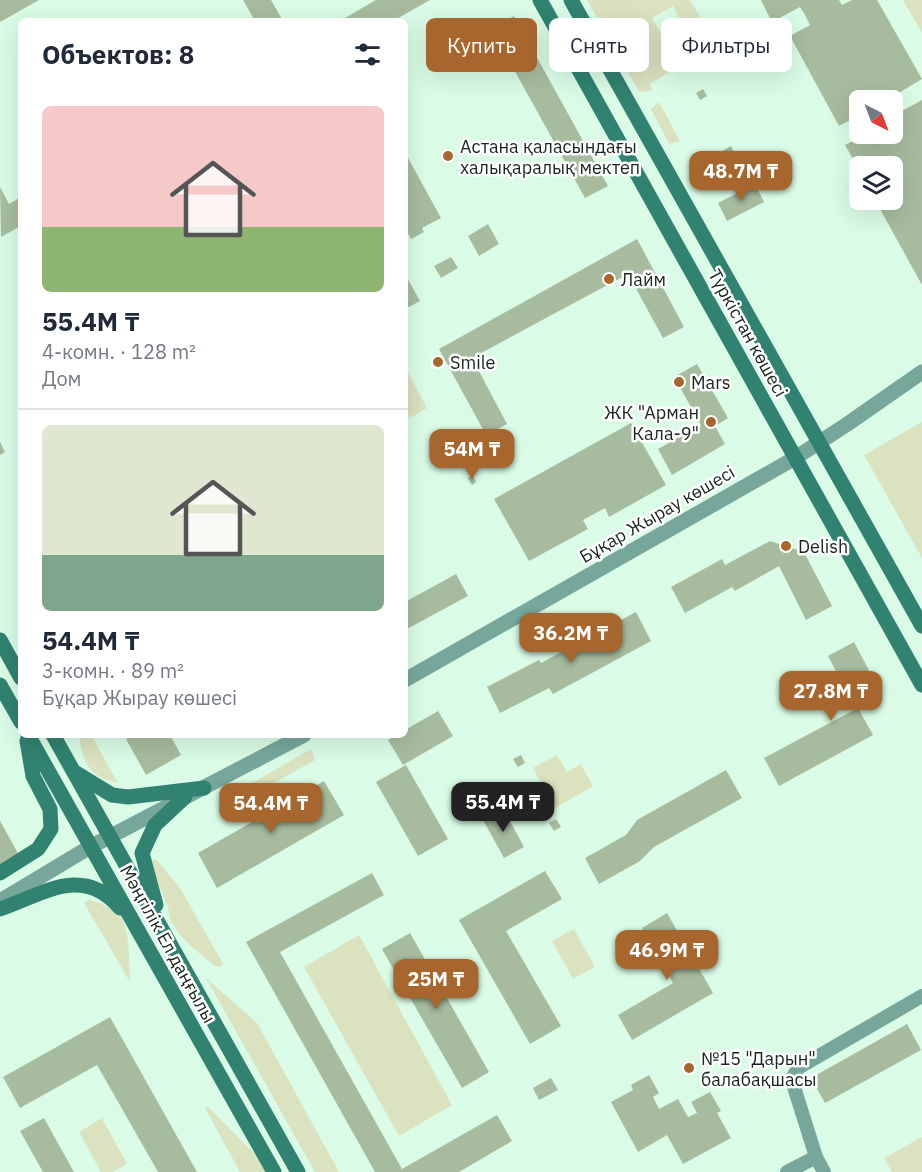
<!DOCTYPE html>
<html lang="ru">
<head>
<meta charset="utf-8">
<style>
	:root { --surface:#fff; --page:#f2f2f3; --text:#1f2937; --muted:#747a83; --line:#e0e1e3; --accent:#a6662e }
	body { margin:0; font-family:"IBM Plex Sans",sans-serif; background:var(--page); color:var(--text); height:100vh; display:flex; flex-direction:column; font-size:22px; white-space:nowrap }
	* { box-sizing:border-box; margin:0 }
	p { font-size:20px; color:var(--muted) }
	.icon { flex:none; width:33px; height:33px; fill:none; stroke:currentColor; stroke-width:2; stroke-linecap:round; stroke-linejoin:round }
	.map { position:relative; flex:1; overflow:hidden }
	.details { position:absolute; left:18px; top:18px; width:390px; height:720px; display:flex; flex-direction:column; background:var(--surface); border-radius:9px; box-shadow:0 6px 24px #0002 }
	.details>* { flex:none }
	.guide { position:absolute; left:426px; top:18px; width:405px; height:54px; display:flex; gap:12px }
	.needle { width:39px; rotate:138deg }
	.tools { position:absolute; left:849px; top:90px; display:grid; gap:12px }
	.tools a { display:grid; place-items:center; width:54px; height:54px; border-radius:9px; background:var(--surface); box-shadow:0 6px 24px #0002; font-size:30px }
	.price { position:absolute; translate:-50% -51px; padding:0 14px; border-radius:12px; background:var(--accent); color:#fff; font-size:20px; line-height:39px; filter:drop-shadow(0 2px 3px #0008) }
	.price::after { content:''; position:absolute; left:50%; top:36px; width:18px; height:14px; margin-left:-9px; background:inherit; clip-path:polygon(0 0,100% 0,50% 100%) }
	.price.current { background:#222; color:#fff }
	ul { padding:0; list-style:none }
	li { display:grid; align-content:center; gap:12px; height:318px; padding:0 24px }
	li+li { border-top:2px solid var(--line) }
	li span { display:grid; place-items:center; height:186px; border-radius:9px; color:#555 }
	li>.icon { margin-inline-start:auto }
	span .icon { width:108px; height:108px; fill:#fffc; stroke-width:1 }
	li b { font-size:26px }
	h2 { display:flex; justify-content:space-between; align-items:center; height:72px; padding:0 24px; font-size:26px }
	.pill { padding:0 21px; border-radius:9px; background:var(--surface); box-shadow:0 6px 24px #0002; font-size:21px; line-height:54px }
	.pill.current { background:var(--accent); color:#fff }
	.map>svg:first-child { display:block }
	.green { fill:#dae2c0 }
	.building { fill:#a7bc9f }
	.lines { fill:none; stroke-linecap:round; stroke-linejoin:round }
	.minor { stroke:#77a79b; stroke-width:14 }
	.tertiary { stroke:#77a79b; stroke-width:15 }
	.secondary { stroke:#318271; stroke-width:15 }
	.poi-dot { fill:#a6662e; stroke:#fff; stroke-width:2 }
	.labels { text-anchor:middle; dominant-baseline:central; stroke-width:5; stroke-linejoin:round; paint-order:stroke }
	.poi-label { font-size:18px; fill:#18251d; stroke:#fff; text-anchor:start }
	.street-label { font-size:18px; fill:#18251d; stroke:#fff }
</style>
</head>
<body>
<div class="map">
<svg width="922" height="1172" viewBox="0 0 922 1172">
	<rect width="100%" height="100%" fill="#dafce6"/>
	<!-- green -->
	<path class="green" d="M587,0H690L716,44L700,54L673,6L652,18L680,65L650,84L652,90L645,92L638,90Z
		M903,0H922V33Z
		M659,102L680,141L669,144L651,109Z
		M405,367L427,408L410,418L405,410Z
		M922,422V558L864,455Z
		M79,735H91L118,783C88,776 83,764 79,735Z
		M311,749L315,760L252,795L247,786Z
		M557,755L567,772L581,764L593,786L555,808L533,768Z
		M156,859L180,888L223,964L220,967L215,966L193,948L181,936L170,920L168,907L153,871L152,860Z
		M89,900C101,903 115,909 122,919C130,931 129,967 130,982L84,903Z
		M574,929L595,967L573,979L552,941Z
		M359,935L452,1105L399,1136L304,967Z
		M206,978L257,1023L339,1172H315Z
		M207,1106L260,1159L267,1172H240L205,1108Z
		M102,1118L127,1164L112,1172H101L79,1132Z
		M922,1137V1172H892L884,1158Z"/>
	<!-- building -->
	<path class="building" d="M0,0H39L0,22Z
		M243,0H271L283,21H255Z
		M376,0H430L393,21H340Z
		M761,0H839L842,5L852,0H877L922,79L892,97L900,112L922,100V285L875,200H892V166H860V171L845,145L866,134H892V100H860V115L839,126L790,36L810,25L804,13L800,7L772,22Z
		M514,16L608,186L585,198L491,28Z
		M703,89L707,96L700,100L696,93Z
		M731,146L744,170L730,178L717,154Z
		M407,156L441,218L422,228L424,232L411,239L405,228V158Z
		M755,184L764,202L727,221L718,203Z
		M0,187L9,204L21,197V226L1,237Z
		M488,224L499,244L479,256L468,236Z
		M637,239L684,327L663,338L628,274L472,358L507,424L486,435L439,349Z
		M451,257L458,268L441,278L434,266Z
		M405,274L420,301L405,309Z
		M697,364L728,418L715,426L725,444L672,475L658,449L701,425L674,377Z
		M631,423L666,485L609,517L605,508L583,520L588,529L529,561L494,499Z
		M0,442L5,452L0,455Z
		M451,448L456,458L439,468L433,458Z
		M473,476L476,482L472,485L468,478Z
		M770,541L804,552L832,606L806,620L779,566L735,591L732,587L685,613L671,587L722,559L725,565Z
		M456,574L468,596L405,630V602Z
		M636,612L651,641L553,694L549,688L500,713L487,687L539,660L541,663Z
		M854,642L881,693L857,706L873,735L779,786L764,758L856,709L828,656Z
		M438,711L453,736L403,765L388,740L396,735H405V730Z
		M133,735H170L181,755L146,775L126,739Z
		M521,755L525,763L518,767L513,759Z
		M406,765L448,839L418,856L376,782Z
		M726,770L742,798L654,847L640,861L599,884L585,858L626,835L637,820Z
		M324,781L344,815L217,888L198,853Z
		M503,808L524,847L504,858L483,820Z
		M556,819L561,827L554,831L549,823Z
		M0,821L19,855L0,865Z
		M545,871L562,899L506,931L561,1026L530,1044L459,920Z
		M372,873L384,895L280,952L402,1169L497,1115L512,1141L459,1172H375L246,942Z
		M667,913L713,993L632,1040L618,1015L673,983L642,928Z
		M410,933L489,1072L462,1088L382,949Z
		M110,1017L197,1172H158L97,1065L20,1108L3,1077Z
		M907,1024L921,1050L825,1103L811,1078Z
		M649,1075L659,1093L653,1097L659,1109L678,1099L688,1117L697,1113L691,1102L710,1092L721,1111L717,1113L731,1138L683,1164L667,1135L638,1152L611,1102L633,1090L631,1085Z
		M551,1078L558,1090L539,1100L533,1088Z
		M44,1118L74,1172H43L20,1131Z"/>
	<g class="lines">
		<!-- minor -->
		<path class="minor" d="M787,1172L816,1157
			M824,1172L816,1157L794,1087L793,1077L798,1068L922,996"/>
		<!-- tertiary -->
		<path class="tertiary" d="M405,680L795,458L846,425L922,372
			M0,901L90,847L304,735"/>
		<!-- secondary -->
		<path class="secondary" d="M540,0L922,685
			M571,0L922,626
			M0,640L21,678
			M0,685L21,722
			M28,735L274,1172
			M53,735L298,1172
			M76,773L112,795L128,797L204,788
			M0,873L38,849L51,829L50,809L33,776L27,741
			M156,905L142,853L155,825L185,797
			M0,909C43,894 83,864 120,908"/>
	</g>
	<!-- markers -->
	<g class="poi-dot">
		<circle cx="448" cy="156" r="6"/>
		<circle cx="609" cy="279" r="6"/>
		<circle cx="438" cy="362" r="6"/>
		<circle cx="679" cy="382" r="6"/>
		<circle cx="711" cy="422" r="6"/>
		<circle cx="786" cy="546" r="6"/>
		<circle cx="689" cy="1068" r="6"/>
	</g>
	<g class="labels">
		<!-- poi labels -->
		<g class="poi-label">
			<text x="460" y="146">Астана қаласындағы<tspan x="460" dy="21">халықаралық мектеп</tspan></text>
			<text x="621" y="279">Лайм</text>
			<text x="450" y="362">Smile</text>
			<text x="691" y="382">Mars</text>
			<text x="699" y="412" text-anchor="end">ЖК "Арман<tspan x="699" dy="21">Кала-9"</tspan></text>
			<text x="798" y="546">Delish</text>
			<text x="701" y="1058">№15 "Дарын"<tspan x="701" dy="21">балабақшасы</tspan></text>
		</g>
		<!-- street labels -->
		<g class="street-label">
			<text transform="translate(748 333) rotate(61)">Түркістан көшесі</text>
			<text transform="translate(657 514) rotate(-30)">Бұқар Жырау көшесі</text>
			<text transform="translate(168 944) rotate(61)">Мәңгілік Ел даңғылы</text>
		</g>
	</g>
</svg>
<div class="tools">
<a><svg class="needle" viewBox="-14 -14 28 28"><path d="M0-13l5 13h-10z" fill="#e53935"/><path d="M0 13l5-13h-10z" fill="#747a83"/></svg></a>
<a><svg class="icon" aria-label="layers" viewBox="0 0 24 24"><path d="M12 4l9 5-9 5-9-5zM3 14l9 5 9-5"/></svg></a>
</div>
<b class="price" style="left:741px;top:202px">48.7M ₸</b>
<b class="price" style="left:472px;top:480px">54M ₸</b>
<b class="price" style="left:571px;top:664px">36.2M ₸</b>
<b class="price" style="left:831px;top:722px">27.8M ₸</b>
<b class="price current" style="left:503px;top:833px">55.4M ₸</b>
<b class="price" style="left:271px;top:834px">54.4M ₸</b>
<b class="price" style="left:667px;top:981px">46.9M ₸</b>
<b class="price" style="left:436px;top:1010px">25M ₸</b>
<div class="guide">
<a class="pill current">Купить</a>
<a class="pill">Снять</a>
<a class="pill">Фильтры</a>
</div>
<section class="details">
<h2>Объектов: 8<svg class="icon" aria-label="filters" viewBox="0 0 24 24"><path d="M4 7h16M4 17h16"/><circle cx="9" cy="7" r="2"/><circle cx="15" cy="17" r="2"/></svg></h2>
<ul>
<li><span style="background:linear-gradient(#f6c9c9 65%,#8fb573 0)"><svg class="icon" aria-label="home" viewBox="0 0 24 24"><path d="M3 11l9-7 9 7M6 9v11h12V9"/></svg></span><div><b>55.4M ₸</b><p>4-комн. · 128 m²</p><p>Дом</p></div></li>
<li><span style="background:linear-gradient(#dfe7d0 70%,#7fa58c 0)"><svg class="icon" aria-label="home" viewBox="0 0 24 24"><path d="M3 11l9-7 9 7M6 9v11h12V9"/></svg></span><div><b>54.4M ₸</b><p>3-комн. · 89 m²</p><p>Бұқар Жырау көшесі</p></div></li>
</ul>
</section>
</div>
</body>
</html>
